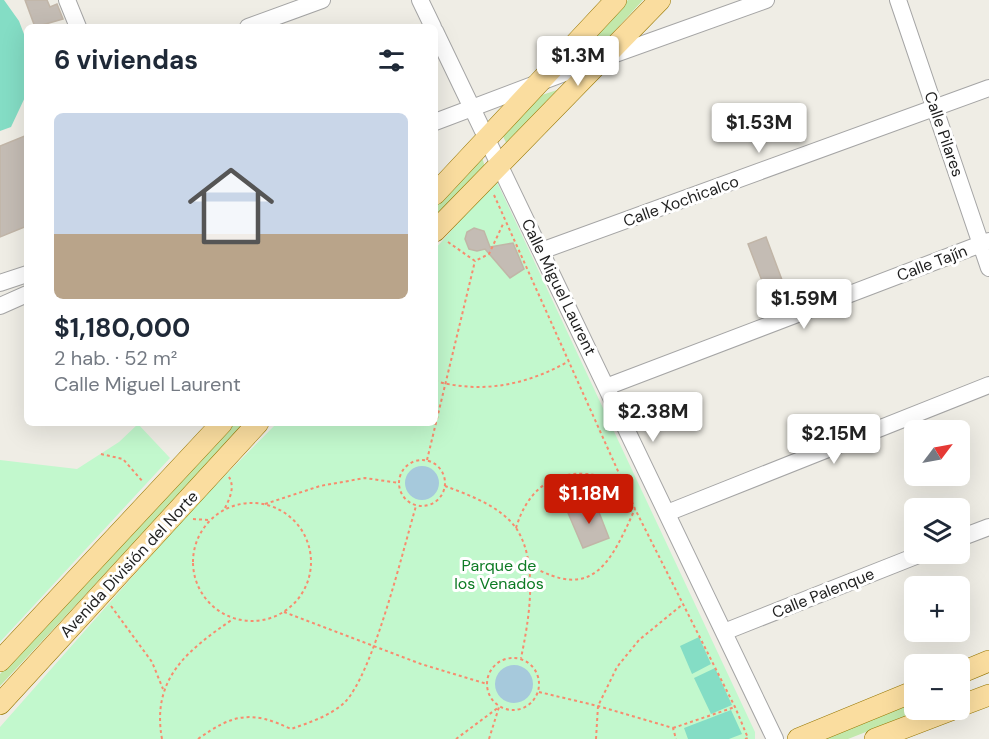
<!DOCTYPE html>
<html lang="es">
<head>
<meta charset="utf-8">
<style>
	:root { --surface:#fff; --page:#f6f6f7; --text:#1f2937; --muted:#747a83; --line:#e0e1e3; --accent:#c91b04 }
	body { margin:0; font-family:"DM Sans",sans-serif; background:var(--page); color:var(--text); height:100vh; display:flex; flex-direction:column; font-size:22px; white-space:nowrap }
	* { box-sizing:border-box; margin:0 }
	p { font-size:20px; color:var(--muted) }
	.icon { flex:none; width:33px; height:33px; fill:none; stroke:currentColor; stroke-width:2; stroke-linecap:round; stroke-linejoin:round }
	.map { position:relative; flex:1; overflow:hidden }
	.panel { position:absolute; left:24px; top:24px; width:414px; height:402px; display:flex; flex-direction:column; background:var(--surface); border-radius:9px; box-shadow:0 6px 24px #0002 }
	.panel>* { flex:none }
	.needle { width:39px; rotate:58deg }
	.fabs { position:absolute; left:904px; top:420px; display:grid; gap:12px }
	.fabs a { display:grid; place-items:center; width:66px; height:66px; border-radius:9px; background:var(--surface); box-shadow:0 6px 24px #0002; font-size:30px }
	.price { position:absolute; translate:-50% -51px; padding:0 14px; border-radius:6px; background:#fff; color:#222; font-size:20px; line-height:39px; filter:drop-shadow(0 2px 3px #0008) }
	.price::after { content:''; position:absolute; left:50%; top:36px; width:18px; height:14px; margin-left:-9px; background:inherit; clip-path:polygon(0 0,100% 0,50% 100%) }
	.price.selected { background:var(--accent); color:#fff }
	ul { padding:0; list-style:none }
	li { display:grid; align-content:center; gap:12px; height:318px; padding:0 30px }
	li+li { border-top:2px solid var(--line) }
	li span { display:grid; place-items:center; height:186px; border-radius:9px; color:#555 }
	li>.icon { margin-inline-start:auto }
	span .icon { width:108px; height:108px; fill:#fffc; stroke-width:1 }
	li b { font-size:26px }
	h2 { display:flex; justify-content:space-between; align-items:center; height:72px; padding:0 30px; font-size:26px }
	.map>svg:first-child { display:block }
	.grass { fill:#c2e8ab }
	.park { fill:#c2f8cd }
	.pitch { fill:#84ddc5 }
	.water { fill:#a6c9dc }
	.building { fill:#c4bcb4; stroke:#c1b5a7; stroke-width:1.5 }
	.lines { fill:none; stroke-linecap:round; stroke-linejoin:round }
	.minor-casing { stroke:#a5a5a5; stroke-width:18 }
	.major-casing { stroke:#967703; stroke-width:22 }
	.path { stroke:#f78c6e; stroke-width:2; stroke-dasharray:3 3; stroke-linecap:butt }
	.minor { stroke:#fff; stroke-width:16 }
	.major { stroke:#fadd9f; stroke-width:21 }
	.labels { text-anchor:middle; dominant-baseline:central; stroke-width:6; stroke-linejoin:round; paint-order:stroke }
	.street-label { font-size:16px; fill:#1e1e1e; stroke:#fff }
	.park-label { font-size:16px; fill:#0d7b24; stroke:#fff }
</style>
</head>
<body>
<div class="map">
<svg width="989" height="739" viewBox="0 0 989 739">
	<rect width="100%" height="100%" fill="#efede5"/>
	<!-- grass -->
	<path class="grass" d="M628,0H643L609,37L588,43Z
		M557,90L508,147L502,134L536,97Z
		M481,154L485,167L435,221V204Z
		M232,423H246L0,686V674Z
		M915,701V710H922L848,739H822Z"/>
	<!-- park -->
	<path class="park" d="M496,180L755,732V739H0V727L194,507L277,423H435V249Z
		M138,424L170,458L0,642V460L77,469L119,442Z"/>
	<!-- pitch -->
	<path class="pitch" d="M0,0H4L19,21L27,42V93L11,127L0,131Z
		M699,637L711,664L692,674L680,646Z
		M715,668L732,705L711,714L694,678Z
		M731,710L742,734L729,739H688L684,728Z"/>
	<!-- water -->
	<path class="water" d="M405 483a17 17 0 1 1 34 0a17 17 0 1 1-34 0Z
		M495 684a19 19 0 1 1 38 0a19 19 0 1 1-38 0Z"/>
	<!-- building -->
	<path class="building" d="M25,0H47L50,7L57,4L63,19L35,27Z
		M27,135V226L0,237V146Z
		M474,228L484,231L490,247L513,243L524,269L510,278L485,249L477,251L469,249L465,239L467,232Z
		M766,237L788,296L770,302L748,244Z
		M595,502L609,538L583,548L568,513Z"/>
	<g class="lines">
		<defs>
			<path id="minor" d="M67,0L78,27
				M420,0L433,27
				M898,0L989,268
				M248,27L322,0
				M435,31L775,739
				M435,122L604,58L766,0
				M541,251L989,88
				M0,283L27,274
				M0,306L27,294
				M606,387L989,241
				M667,513L989,385
				M960,538L989,527
				M724,632L921,554"/>
			<path id="major" d="M435,194L616,0
				M435,231L660,0
				M0,661L222,423
				M960,673L989,661
				M0,704L258,423
				M960,706L989,695
				M798,739L915,691
				M875,739L951,710"/>
		</defs>
		<!-- minor casing -->
		<use href="#minor" class="minor-casing"/>
		<!-- major casing -->
		<use href="#major" class="major-casing"/>
		<!-- path -->
		<path class="path" d="M494,195L635,509L735,707L748,738L745,739
			M448,242L475,261L489,254L504,222
			M435,381C482,394 527,385 569,361
			M101,454L123,459L143,482
			M399 483a23 23 0 1 1 46 0a23 23 0 1 1-46 0Z
			M427,460L475,261
			M445,486C469,495 500,506 516,528C539,562 529,620 521,658
			M193 562a59 59 0 1 1 118 0a59 59 0 1 1-118 0Z
			M265,504L320,486L365,478L399,483
			M225,508C230,498 235,487 229,477
			M193,519L208,520
			M516,528C526,494 549,471 587,474C599,475 612,480 624,484
			M530,565C594,603 611,561 635,509
			M111,606L152,662L163,689
			M284,612L421,664L487,684
			M487 684a26 26 0 1 1 52 0a26 26 0 1 1-52 0Z
			M539,692L598,706L673,728L676,739
			M673,728L735,707
			M162,739C151,678 188,650 233,619
			M198,739C233,714 251,710 291,729C308,723 330,716 344,703C373,675 403,550 416,506
			M456,739L499,707
			M489,739L499,707
			M596,739L598,706L617,667L639,640L683,604"/>
		<!-- minor -->
		<use href="#minor" class="minor"/>
		<!-- major -->
		<use href="#major" class="major"/>
	</g>
	<g class="labels">
		<!-- street labels -->
		<g class="street-label">
			<text transform="translate(944 134) rotate(71)">Calle Pilares</text>
			<text transform="translate(681 201) rotate(-20)">Calle Xochicalco</text>
			<text transform="translate(932 263) rotate(-21)">Calle Tajín</text>
			<text transform="translate(559 287) rotate(64)">Calle Miguel Laurent</text>
			<text transform="translate(129 564) rotate(-47)">Avenida División del Norte</text>
			<text transform="translate(823 593) rotate(-22)">Calle Palenque</text>
		</g>
		<!-- park labels -->
		<g class="park-label">
			<text x="499" y="565">Parque de<tspan x="499" dy="18">los Venados</tspan></text>
		</g>
	</g>
</svg>
<div class="fabs">
<a><svg class="needle" viewBox="-14 -14 28 28"><path d="M0-13l5 13h-10z" fill="#e53935"/><path d="M0 13l5-13h-10z" fill="#747a83"/></svg></a>
<a><svg class="icon" aria-label="layers" viewBox="0 0 24 24"><path d="M12 4l9 5-9 5-9-5zM3 14l9 5 9-5"/></svg></a>
<a>+</a>
<a>−</a>
</div>
<b class="price" style="left:578px;top:87px">$1.3M</b>
<b class="price" style="left:759px;top:154px">$1.53M</b>
<b class="price" style="left:804px;top:330px">$1.59M</b>
<b class="price" style="left:653px;top:443px">$2.38M</b>
<b class="price" style="left:834px;top:465px">$2.15M</b>
<b class="price selected" style="left:589px;top:525px">$1.18M</b>
<section class="panel">
<h2>6 viviendas<svg class="icon" aria-label="filters" viewBox="0 0 24 24"><path d="M4 7h16M4 17h16"/><circle cx="9" cy="7" r="2"/><circle cx="15" cy="17" r="2"/></svg></h2>
<ul>
<li><span style="background:linear-gradient(#c9d6e8 65%,#b9a48a 0)"><svg class="icon" aria-label="home" viewBox="0 0 24 24"><path d="M3 11l9-7 9 7M6 9v11h12V9"/></svg></span><div><b>$1,180,000</b><p>2 hab. · 52 m²</p><p>Calle Miguel Laurent</p></div></li>
</ul>
</section>
</div>
</body>
</html>
